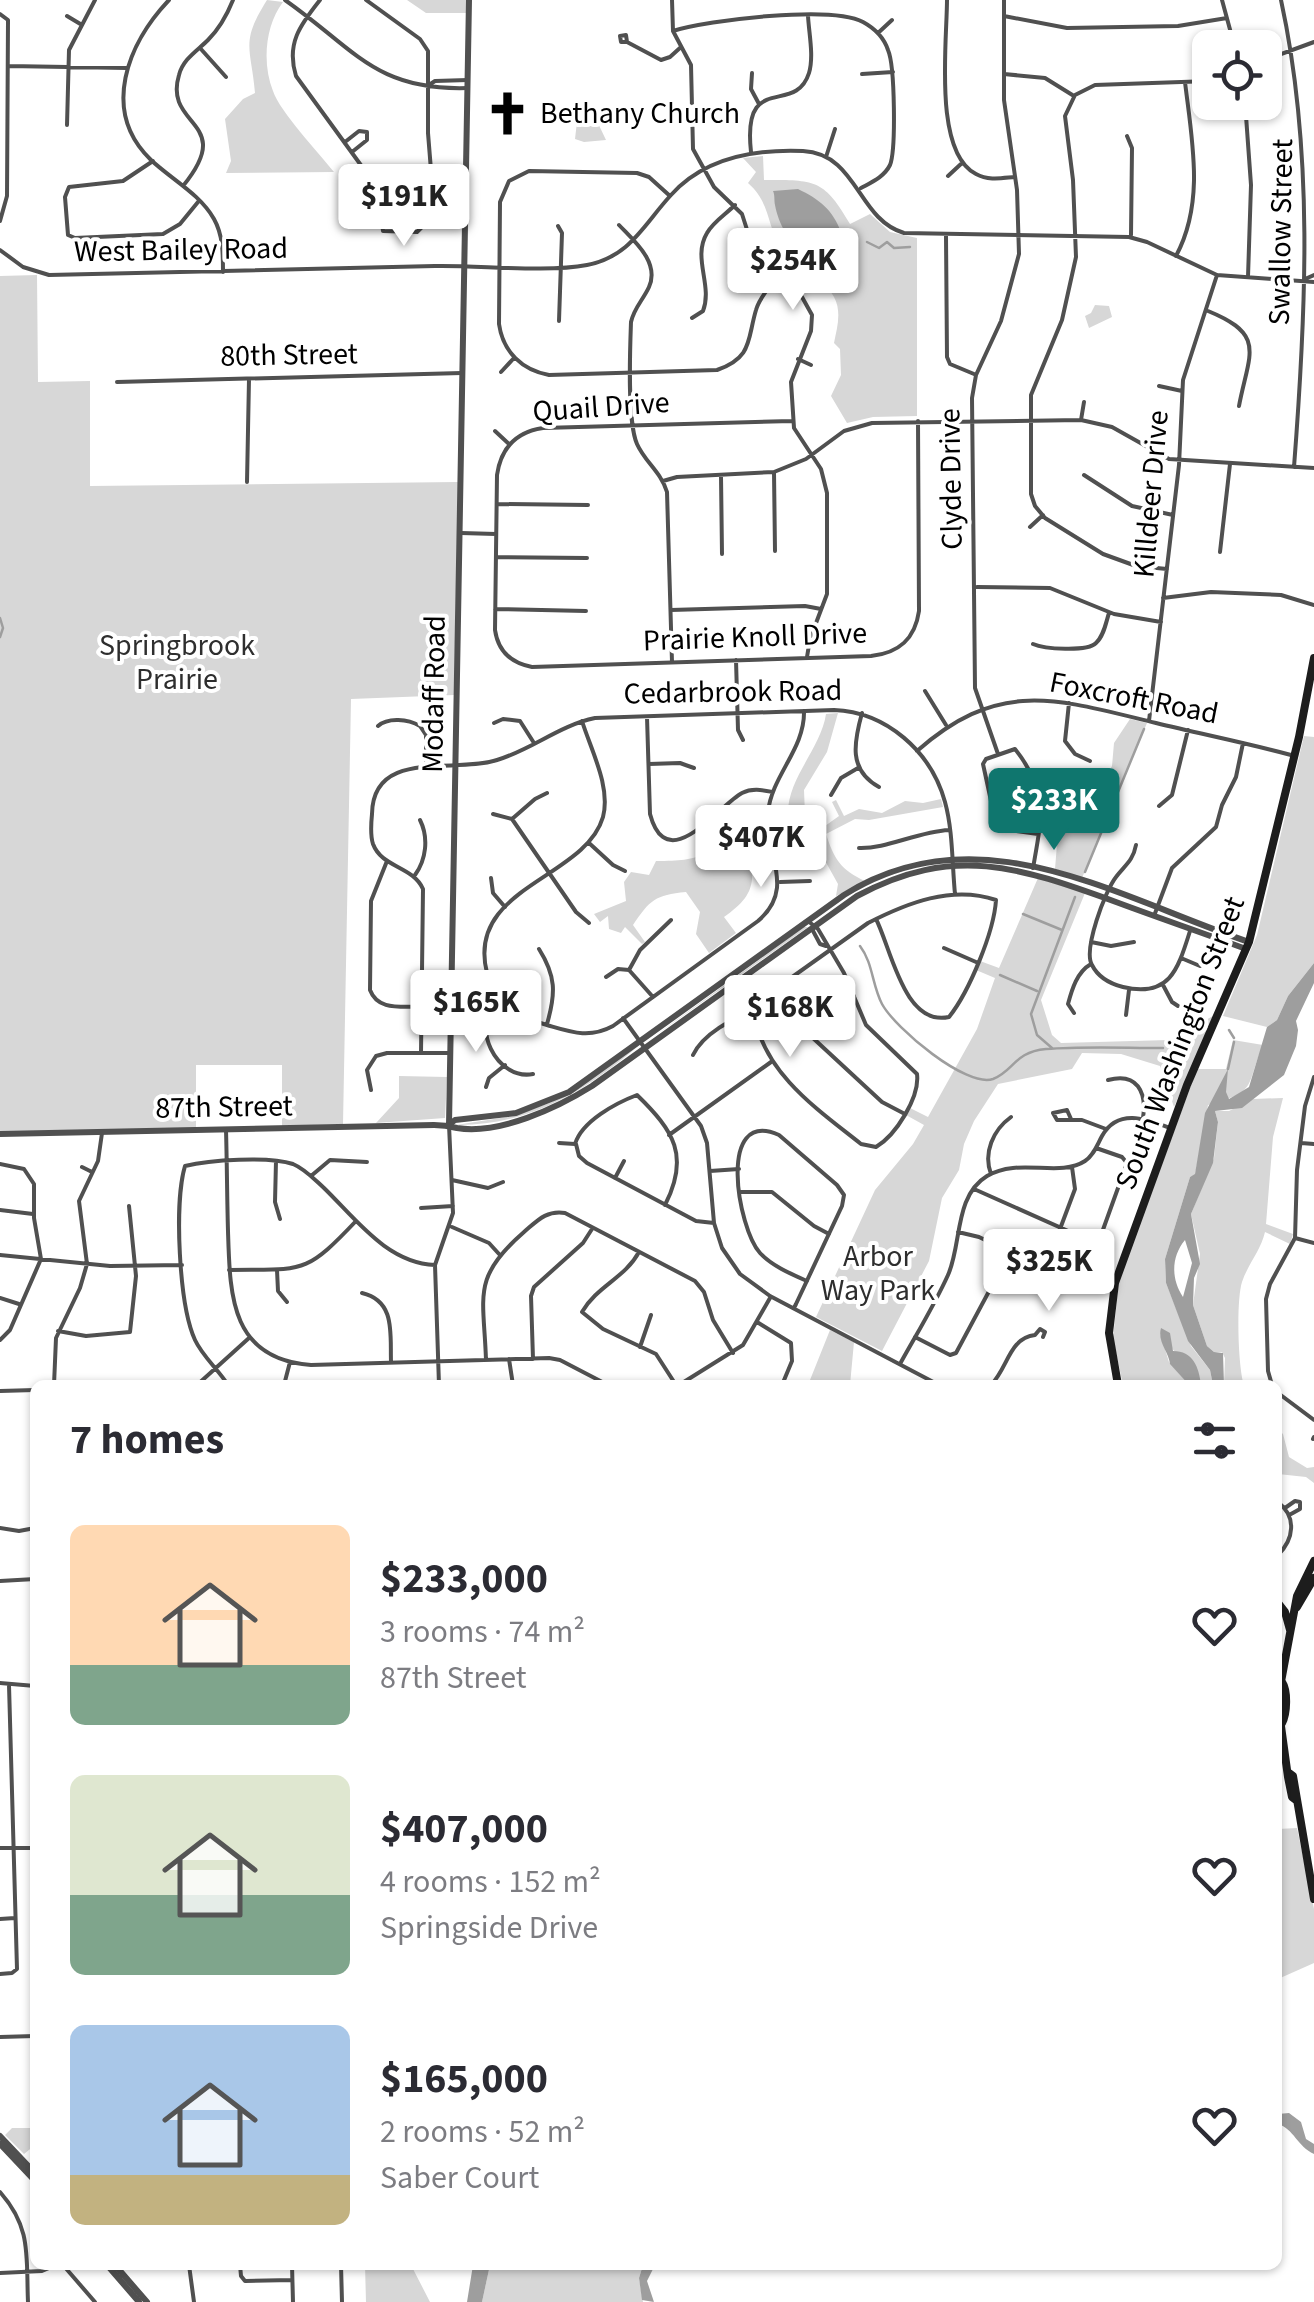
<!DOCTYPE html>
<html lang="en">
<head>
<meta charset="utf-8">
<style>
	:root { --surface:#fff; --page:#f7f7f7; --text:#2b2b33; --muted:#7c7c81; --accent:#0f766e }
	body { margin:0; font-family:"Source Sans 3",sans-serif; background:var(--page); color:var(--text); height:100vh; display:flex; flex-direction:column; font-size:38px; white-space:nowrap }
	* { box-sizing:border-box; margin:0 }
	p { font-size:32px; color:var(--muted) }
	.icon { flex:none; width:55px; height:55px; fill:none; stroke:currentColor; stroke-width:2; stroke-linecap:round; stroke-linejoin:round }
	.map { position:relative; flex:1; overflow:hidden }
	.details { position:absolute; left:30px; top:1380px; width:1252px; height:890px; display:flex; flex-direction:column; background:var(--surface); border-radius:15px; box-shadow:0 2px 8px #0004 }
	.details>* { flex:none }
	.tools { position:absolute; left:1192px; top:30px; display:grid; gap:20px }
	.tools a { display:grid; place-items:center; width:90px; height:90px; border-radius:15px; background:var(--surface); box-shadow:0 2px 8px #0004; font-size:50px }
	.price { position:absolute; translate:-50% -85px; padding:0 22px; border-radius:10px; background:#fff; color:#222; font-size:32px; line-height:65px; filter:drop-shadow(0 2px 5px #0008) }
	.price::after { content:''; position:absolute; left:50%; top:60px; width:30px; height:22px; margin-left:-15px; background:inherit; clip-path:polygon(0 0,100% 0,50% 100%) }
	.price.selected { background:var(--accent); color:#fff }
	ul { padding:0; list-style:none }
	li { display:flex; align-items:center; gap:30px; height:250px; padding:0 40px }
	li span { display:grid; place-items:center; flex:none; width:280px; height:200px; border-radius:15px; color:#555 }
	li>.icon { margin-inline-start:auto }
	span .icon { width:120px; height:120px; fill:#fffc; stroke-width:1 }
	li b { font-size:42px }
	h2 { display:flex; justify-content:space-between; align-items:center; height:120px; padding:0 40px; font-size:42px }
	.map>svg:first-child { display:block }
	.green { fill:#d7d7d7 }
	.water { fill:#9e9e9e; fill-rule:evenodd }
	.lines { fill:none; stroke-linecap:round; stroke-linejoin:round }
	.stream { stroke:#9e9e9e; stroke-width:2.5 }
	.minor { stroke:#505050; stroke-width:4 }
	.tertiary { stroke:#505050; stroke-width:6 }
	.secondary { stroke:#1d1d1d; stroke-width:8 }
	.labels { text-anchor:middle; dominant-baseline:central; stroke-width:8; stroke-linejoin:round; paint-order:stroke }
	.poi-label { font-size:30px; fill:#000; stroke:#fff; text-anchor:start }
	.street-label { font-size:30px; fill:#000; stroke:#fff }
	.park-label { font-size:30px; fill:#2e2e2e; stroke:#fff }
</style>
</head>
<body>
<div class="map">
<svg width="1314" height="2302" viewBox="0 0 1314 2302">
	<rect width="100%" height="100%" fill="#fff"/>
	<!-- green -->
	<path class="green" d="M267,0L283,2C265,26 262,63 273,91C280,112 319,153 334,172L226,173L231,161L225,119L243,99L255,93C251,47 240,43 267,0Z
		M407,0H466V13H426Z
		M581,110L596,119L606,140L584,142L575,139L578,113Z
		M763,156L764,180C815,180 824,179 850,224L870,214L890,232L917,238V416L873,417L847,423L831,396L841,375L840,349L834,343C837,328 842,312 834,297C823,276 797,269 783,250C766,228 772,204 748,183L756,172L743,158Z
		M37,275L38,382L90,381V486L458,482L454,695L351,699L343,1124L282,1126V1065H196V1128L0,1132V276Z
		M1095,305L1109,306L1112,317L1089,328L1085,316L1091,313Z
		M838,713L827,752L804,790L805,815L825,826L839,816L832,802L836,800L844,816L859,809L882,813L905,801L923,803L941,799L943,807L869,820L855,819L826,834C834,859 841,870 865,881L836,896L838,884L818,848L751,863C756,890 745,902 724,917L736,933L709,953L696,934L700,912L686,892C655,895 650,900 633,925L645,942L642,944L625,927L621,933L609,929L608,916L600,922L594,914L626,901L624,882L631,872L649,875L656,861C704,861 704,856 738,824L747,856L797,846C794,836 788,824 788,814C787,779 821,748 826,714Z
		M1130,719L1147,723L1082,878L1055,869L1060,807L1064,797L1055,777L1059,773L1090,784L1103,782L1112,766L1114,743Z
		M1304,736L1314,737V963L1288,996L1277,1020L1267,1027L1223,1016L1257,935Z
		M1038,878L1085,893L1041,1000L1052,1035L1061,1043L1169,1040L1213,1016L1174,1107L1160,1066L1121,1054L1082,1053L1072,1069L998,1084L974,1121L964,1144L959,1170L942,1198L929,1261L882,1351L816,1317L875,1190L913,1144L924,1125L906,1115L910,1108L928,1117L977,1029L995,978L976,970L980,961L999,968Z
		M804,927H808L649,1040Z
		M1233,1040L1263,1045C1245,1087 1259,1091 1208,1105L1195,1175L1190,1177L1165,1259L1166,1283L1191,1346L1210,1370L1213,1385H1201L1160,1333L1169,1362L1189,1385H1123L1113,1338L1119,1280L1197,1069H1226Z
		M636,1048C584,1092 527,1126 456,1125L514,1116L552,1102Z
		M399,1076L447,1077L445,1118L376,1123L399,1098Z
		M1283,1098L1273,1137L1266,1224L1293,1234L1290,1244L1265,1232C1261,1250 1248,1264 1242,1282C1236,1301 1238,1367 1244,1385H1224L1225,1358L1222,1352H1214L1207,1346L1193,1305L1200,1254L1191,1214L1214,1158L1218,1122L1215,1111H1229L1253,1099Z
		M830,1330L854,1342L850,1385H808Z
		M1278,1429L1283,1434L1289,1457L1307,1468L1314,1467V1483L1306,1477L1278,1474Z
		M1297,1828L1314,1909V1963L1278,1979V1829Z
		M12,2128H35V2145L24,2154L5,2135Z
		M365,2265H411L430,2302H366Z
		M490,2265H643L639,2278L643,2302H482Z"/>
	<!-- water -->
	<path class="water" d="M798,189C819,199 833,210 841,232L832,249L818,261C795,255 779,227 775,205C774,200 775,195 773,191Z
		M1314,963V983L1296,1021L1298,1030L1296,1046L1284,1075L1242,1108L1215,1111L1218,1122L1213,1163L1191,1214L1200,1264L1194,1278L1193,1305L1207,1346L1214,1352L1223,1353L1224,1385H1213L1210,1370L1188,1341L1166,1283L1165,1259L1190,1177L1195,1174L1205,1113L1228,1069L1226,1092L1229,1099L1249,1087L1267,1027L1277,1020L1288,996ZM1185,1240L1192,1263L1183,1297C1171,1279 1171,1257 1185,1240Z
		M1161,1328L1170,1333L1173,1351C1193,1351 1199,1367 1201,1385H1189L1170,1364C1169,1352 1157,1342 1161,1328Z
		M1289,2113L1301,2122L1306,2139L1314,2144V2154C1298,2147 1293,2128 1278,2124V2114Z
		M473,2265H490L482,2302H467Z
		M643,2265H655L647,2281L654,2302L642,2300L639,2278Z"/>
	<g class="lines">
		<!-- stream -->
		<path class="stream" d="M867,242L879,248L887,242L894,248L910,247
			M0,618L3,628L0,637
			M1085,872L1144,729
			M1023,914L1062,930
			M860,946C873,963 872,985 882,1004C895,1028 966,1088 993,1079C1014,1071 1014,1052 1046,1049C1084,1046 1124,1048 1163,1048
			M1000,975L1037,991
			M1229,1030L1234,1038
			M1177,1044L1199,1033L1203,1025
			M1052,1048L1037,1035L1031,1014L1075,897
			M1228,1069L1234,1042"/>
		<!-- minor -->
		<path class="minor" d="M169,0C128,43 100,111 151,160C171,179 200,194 214,219C223,235 223,253 223,272
			M285,0C355,49 375,91 468,88
			M320,0C300,25 286,44 296,76L371,179L378,195L383,231L417,232L427,222L433,195L428,133V51L420,39L366,0
			M672,0L673,31L691,65L693,149L714,187L742,214L758,264L774,281L802,297L812,315L811,331L791,382L794,428L821,469L827,493V594L810,639L807,657
			M947,0C947,42 933,152 976,174C989,181 1002,178 1015,177
			M1222,0L1235,48
			M1281,0C1314,152 1306,312 1294,467
			M0,14L8,20L7,196L0,221
			M67,16L82,25
			M1004,16L1067,28L1178,26L1227,18
			M673,31C708,20 832,5 863,22C874,28 884,38 888,50C895,66 896,150 890,165C884,177 872,182 861,188
			M878,33L892,20
			M627,42H621L620,36L626,35L627,42L661,60L670,57L681,47
			M200,48L226,77
			M1265,60L1314,42
			M8,66L127,68
			M752,73L751,89L759,104
			M862,74L893,72
			M1004,74L1045,78L1074,96
			M429,85L435,81L468,80
			M1245,102L1251,185L1248,277
			M67,125L69,50L95,0
			M1127,136L1132,148L1131,235
			M345,142L359,131L367,132V140L352,152
			M751,152C742,70 795,117 809,73C814,56 809,34 808,16
			M826,157L835,129
			M153,161L123,181L69,187L65,197L68,235L75,238L163,234L180,224L198,202
			M948,176L962,163
			M183,186C237,120 163,128 179,75C183,59 197,51 208,40C220,28 227,15 233,0
			M670,196L649,177L637,173L529,171L509,181L500,202L499,324C503,352 522,370 549,375L717,370C753,357 747,340 756,310C759,299 767,290 774,281
			M619,225C634,241 660,262 649,287C643,300 634,308 631,322C630,350 627,421 637,444C645,462 661,472 667,492L672,662
			M558,226L562,233L559,321
			M946,236L947,357L950,364L974,374
			M0,250L23,267L49,275C178,271 307,269 435,266C480,265 545,273 587,265C630,257 644,224 671,195C705,157 755,149 803,151C858,154 857,219 904,233L1129,237L1147,242L1217,275L1314,282
			M1176,256C1205,202 1192,141 1185,82
			M1305,279L1314,275
			M1208,311C1267,335 1249,353 1239,406
			M692,318L703,311C713,285 692,258 707,233C713,222 726,214 735,205
			M798,359L811,365
			M501,372L514,358
			M117,382L462,373
			M1159,386L1182,391
			M1081,420L1084,402
			M792,421L543,428C516,432 501,448 497,475L495,630C498,651 511,663 532,667L871,656C899,653 915,639 919,611L918,421
			M495,431L509,444
			M774,472L775,551
			M1084,475L1132,506L1173,515
			M721,476L722,554
			M663,481L677,477L774,472L806,459L844,431L872,423L1081,420L1112,427L1169,459L1314,468
			M247,482L249,379
			M497,504L588,505
			M1030,527L1043,515
			M461,533L496,534
			M1220,552L1230,464
			M496,557L587,558
			M1167,569L1136,566L1103,554L1045,518L1035,506L1031,494V395L1062,320L1076,257L1073,180L1065,116L1075,95L1095,85L1210,81
			M977,587L1050,588L1114,614L1161,622
			M1163,598L1211,592L1281,595L1314,605
			M495,609L586,611
			M671,610L805,606L821,609
			M1033,644C1044,649 1087,652 1096,643C1104,636 1106,622 1109,613
			M736,660L738,730L743,740
			M925,691L946,725
			M1069,703L1065,741L1075,754L1090,761
			M862,713C854,742 848,770 879,787
			M647,717L650,814C667,878 718,806 742,793C752,788 762,790 773,792
			M582,721C591,750 611,787 603,817C585,879 465,887 487,973C495,1003 519,1017 547,1025C571,1032 589,1039 613,1026L758,921C797,888 764,853 768,812C772,775 805,749 804,711
			M1149,721L1179,465L1183,380L1217,275
			M494,723L503,719L520,721L534,743
			M378,726C388,717 408,719 420,726L426,735V764
			M917,751C1000,678 1057,699 1156,723C1201,734 1246,743 1291,755
			M998,754L975,688L972,398L976,375L1001,321L1019,254L1017,190L1004,100V0
			M649,764L680,763L694,768
			M831,795L841,778L858,768
			M1159,806L1172,795L1188,730
			M493,814L512,819L576,912L589,923
			M512,819L535,799L547,793
			M589,843L613,865L625,871
			M1136,845C1133,861 1125,865 1116,877C1105,891 1083,950 1092,965C1098,977 1111,984 1123,987C1170,998 1178,969 1190,931
			M859,848C886,849 917,832 949,830
			M387,861L371,901L370,990C378,1011 401,1006 420,1007
			M1033,868C1042,817 1049,792 1015,749L986,759L983,764L996,824L1002,829L1038,834
			M415,875C426,860 429,838 420,820
			M491,878L493,893L505,907
			M780,882L810,881
			M1154,916L1172,868L1216,827L1222,805L1236,777L1243,743
			M812,929L820,944L826,946
			M1091,942L1111,946L1134,942
			M944,948L976,962
			M539,949C556,976 556,993 547,1024
			M1181,958L1200,966
			M629,970L640,950L671,920
			M606,977L618,969L629,970L653,997
			M1163,985L1172,1002L1178,1006
			M854,996C833,1004 810,1014 814,1039L882,1102L903,1113
			M499,999C468,1025 497,1081 533,1074
			M1074,1013L1068,1004C1072,989 1077,972 1091,964
			M754,1015L760,1000L868,923C907,903 952,885 996,900C994,932 969,992 949,1017C904,1027 891,948 876,919
			M754,1015C765,1074 817,1109 861,1144L876,1147C896,1135 920,1097 917,1074L866,1025L844,973L818,929L808,921
			M1126,1015L1129,990
			M623,1018L701,1126L707,1143L714,1223L722,1248L740,1274L770,1296L939,1385
			M421,1053L423,889C413,866 382,868 373,844C370,835 371,824 372,814C373,748 455,774 497,760C531,750 560,725 595,718L834,710C886,712 931,751 945,802C953,831 952,864 955,894
			M693,1055C702,1036 733,1015 754,1015
			M1108,1080C1137,1072 1147,1092 1143,1118
			M486,1087L489,1078L505,1065
			M371,1090L367,1070L376,1056L387,1053H448
			M1071,1119L1067,1110L1053,1113L1057,1120H1082L1106,1129
			M226,1130C227,1164 227,1197 228,1231C230,1295 230,1359 311,1365L549,1358L560,1360L608,1385
			M669,1135L771,1062
			M559,1143L575,1144
			M1301,1143L1314,1144
			M575,1144C582,1121 616,1103 637,1095C674,1131 690,1156 665,1205
			M576,1144L579,1156L587,1163L696,1221L714,1223
			M276,1161L275,1202L280,1219
			M0,1164L24,1169L34,1184V1218L41,1259L10,1330L0,1340
			M82,1167L92,1172
			M710,1171L739,1169
			M991,1174C983,1153 993,1130 1011,1117
			M311,1176L330,1160L367,1162
			M615,1178L624,1161
			M452,1180L488,1188L503,1182
			M974,1189L1095,1243L1100,1238L1127,1163L1122,1157L1096,1148
			M740,1192H772L814,1226L829,1234
			M421,1208L453,1206
			M0,1210L33,1214
			M452,1227L489,1243L499,1254
			M1060,1229L1075,1189L1072,1167
			M958,1232L979,1237L1075,1284
			M1295,1238L1314,1243
			M639,1252C625,1278 597,1286 582,1312L603,1329L656,1354L676,1385
			M0,1255L110,1266L182,1265
			M229,1270C303,1269 304,1276 356,1221
			M277,1270L278,1291L287,1302
			M362,1293C396,1301 390,1334 391,1362
			M0,1298L19,1304
			M794,1308L796,1304L842,1206L844,1195L837,1185L779,1135C716,1107 738,1229 760,1253C772,1266 791,1274 807,1281
			M757,1322L791,1343L792,1361L782,1385
			M58,1331L86,1336L130,1332L136,1276L129,1206
			M915,1337L950,1355L956,1353L1010,1252
			M640,1347L651,1315
			M509,1359L513,1385
			M533,1359L531,1296L534,1287L583,1243L592,1229
			M486,1360C484,1296 471,1278 524,1232C537,1221 546,1210 565,1213L695,1281L704,1292L713,1320L733,1353
			M900,1364C916,1335 934,1306 948,1275C962,1244 954,1196 987,1176C1019,1157 1059,1178 1085,1161C1094,1155 1097,1145 1102,1136C1118,1108 1146,1119 1170,1128
			M54,1385L56,1338L80,1288L87,1264L79,1201L98,1161L102,1133
			M197,1385L249,1338
			M228,1385C218,1369 203,1357 195,1340C179,1305 174,1203 185,1166C209,1160 269,1156 293,1164C305,1169 314,1179 324,1188C356,1219 387,1263 435,1265
			M284,1385L290,1362
			M439,1385L435,1265L453,1213L449,1125
			M679,1385L743,1345L770,1298
			M991,1385C1008,1368 1009,1338 1035,1335L1040,1329L1045,1332L1043,1337
			M1272,1385L1268,1371L1266,1299L1270,1284L1295,1238L1297,1170L1305,1106L1314,1077
			M0,1391L35,1390
			M1278,1393L1314,1420
			M1313,1439L1314,1437
			M35,1473V1501
			M1278,1502C1297,1517 1294,1539 1278,1555
			M1285,1508L1295,1501L1300,1502V1509L1291,1514
			M0,1528L19,1531L35,1528
			M0,1581L35,1579
			M0,1683L35,1686
			M0,1848H35
			M0,1919L15,1918
			M0,1974L12,1973L17,1969L9,1685
			M0,2037L35,2036
			M0,2192C32,2228 26,2257 28,2302
			M63,2265L95,2302
			M189,2265L194,2302
			M240,2265L241,2276L245,2281L292,2280
			M292,2265L293,2302
			M341,2265L342,2302
			M0,2273L42,2271L56,2265"/>
		<!-- tertiary -->
		<path class="tertiary" d="M450,1124L455,1120L516,1113L569,1092L844,895C979,810 1116,897 1249,942
			M449,1125L469,0
			M0,1134L434,1125C443,1125 449,1126 457,1128C499,1135 557,1108 592,1086L857,896C954,844 1019,867 1116,902C1159,918 1203,933 1246,949
			M0,2136L35,2173
			M0,2144L35,2181
			M107,2265L139,2302
			M115,2265L147,2302"/>
		<!-- secondary -->
		<path class="secondary" d="M1118,1385L1109,1333L1115,1283L1187,1085L1249,942L1299,737L1314,658
			M1278,1603L1285,1612L1290,1630
			M1297,1607L1314,1578
			M1282,1682C1288,1691 1287,1714 1282,1723
			M1289,1773L1293,1776L1314,1899
			M1296,1800L1292,1797L1288,1777L1280,1719V1687L1297,1596L1314,1561"/>
	</g>
	<!-- icons -->
	<defs>
		<symbol id="church-bare" viewBox="-9 -9 18 18"><path d="M-1.2-6h2.4v3.5h3.3v2.4h-3.3V6h-2.4V-.1h-3.3v-2.4h3.3Z" fill="#000" stroke="#fff" stroke-width="2.5" paint-order="stroke"/></symbol>
	</defs>
	<g fill-rule="evenodd">
		<use href="#church-bare" x="476" y="82" width="63" height="63"/>
	</g>
	<g class="labels">
		<!-- poi labels -->
		<g class="poi-label">
			<text x="540" y="113">Bethany Church</text>
		</g>
		<!-- street labels -->
		<g class="street-label">
			<text transform="translate(1281 232) rotate(-89)">Swallow Street</text>
			<text transform="translate(181 250) rotate(-1)">West Bailey Road</text>
			<text transform="translate(289 355) rotate(-1)">80th Street</text>
			<text transform="translate(601 407) rotate(-4)">Quail Drive</text>
			<text transform="translate(951 479) rotate(-91)">Clyde Drive</text>
			<text transform="translate(1151 494) rotate(-85)">Killdeer Drive</text>
			<text transform="translate(755 637) rotate(-2)">Prairie Knoll Drive</text>
			<text transform="translate(733 692) rotate(-1)">Cedarbrook Road</text>
			<text transform="translate(434 694) rotate(-89)">Modaff Road</text>
			<text transform="translate(1134 698) rotate(11)">Foxcroft Road</text>
			<text transform="translate(1180 1043) rotate(-69)">South Washington Street</text>
			<text transform="translate(224 1107) rotate(-1)">87th Street</text>
		</g>
		<!-- park labels -->
		<g class="park-label">
			<text x="177" y="645">Springbrook<tspan x="177" dy="34">Prairie</tspan></text>
			<text x="878" y="1256">Arbor<tspan x="878" dy="34">Way Park</tspan></text>
		</g>
	</g>
</svg>
<div class="tools">
<a><svg class="icon" aria-label="locate" viewBox="0 0 24 24"><circle cx="12" cy="12" r="6"/><path d="M12 2v4M12 18v4M2 12h4M18 12h4"/></svg></a>
</div>
<b class="price" style="left:404px;top:249px">$191K</b>
<b class="price" style="left:793px;top:313px">$254K</b>
<b class="price selected" style="left:1054px;top:853px">$233K</b>
<b class="price" style="left:761px;top:890px">$407K</b>
<b class="price" style="left:476px;top:1055px">$165K</b>
<b class="price" style="left:790px;top:1060px">$168K</b>
<b class="price" style="left:1049px;top:1314px">$325K</b>
<section class="details">
<h2>7 homes<svg class="icon" aria-label="filters" viewBox="0 0 24 24"><path d="M4 7h16M4 17h16"/><circle cx="9" cy="7" r="2"/><circle cx="15" cy="17" r="2"/></svg></h2>
<ul>
<li><span style="background:linear-gradient(#ffd9b3 70%,#7fa58c 0)"><svg class="icon" aria-label="home" viewBox="0 0 24 24"><path d="M3 11l9-7 9 7M6 9v11h12V9"/></svg></span><div><b>$233,000</b><p>3 rooms · 74 m²</p><p>87th Street</p></div><svg class="icon" aria-label="heart" viewBox="0 0 24 24"><path d="M12 20l-8-8c-3-5 5-10 8-4 3-6 11-1 8 4z"/></svg></li>
<li><span style="background:linear-gradient(#dfe7d0 60%,#7fa58c 0)"><svg class="icon" aria-label="home" viewBox="0 0 24 24"><path d="M3 11l9-7 9 7M6 9v11h12V9"/></svg></span><div><b>$407,000</b><p>4 rooms · 152 m²</p><p>Springside Drive</p></div><svg class="icon" aria-label="heart" viewBox="0 0 24 24"><path d="M12 20l-8-8c-3-5 5-10 8-4 3-6 11-1 8 4z"/></svg></li>
<li><span style="background:linear-gradient(#a9c7e8 75%,#c2b280 0)"><svg class="icon" aria-label="home" viewBox="0 0 24 24"><path d="M3 11l9-7 9 7M6 9v11h12V9"/></svg></span><div><b>$165,000</b><p>2 rooms · 52 m²</p><p>Saber Court</p></div><svg class="icon" aria-label="heart" viewBox="0 0 24 24"><path d="M12 20l-8-8c-3-5 5-10 8-4 3-6 11-1 8 4z"/></svg></li>
</ul>
</section>
</div>
</body>
</html>
